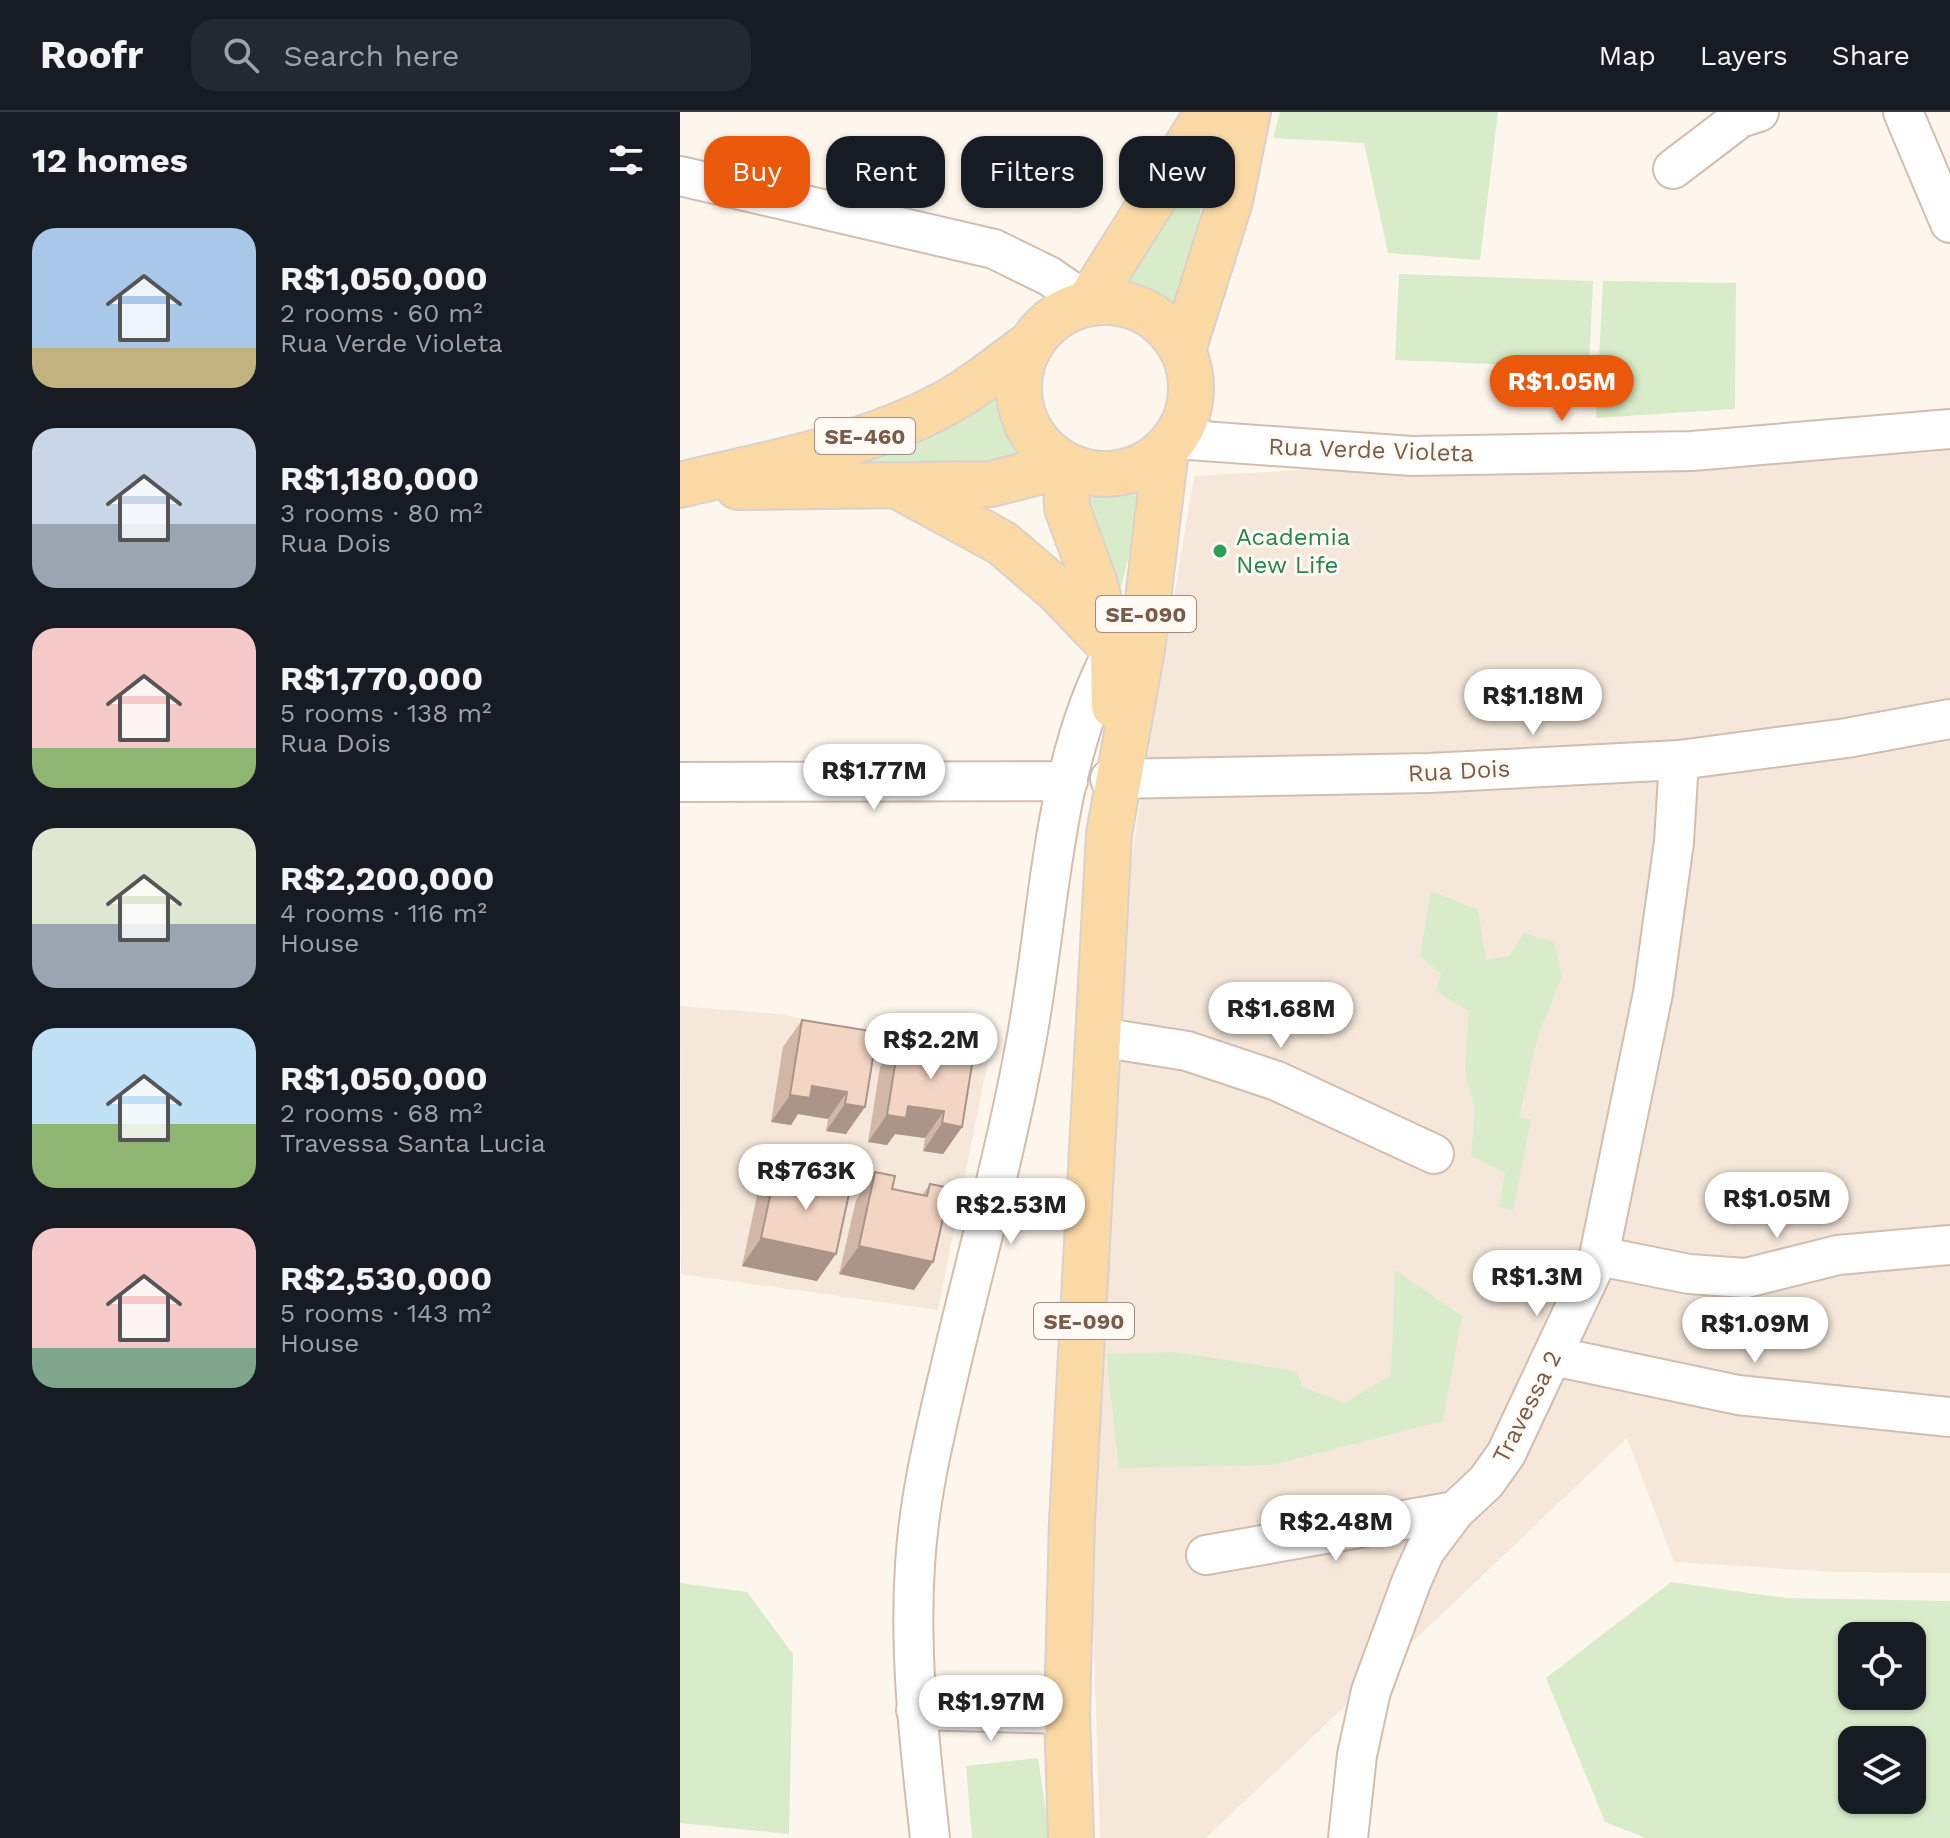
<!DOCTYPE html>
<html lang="en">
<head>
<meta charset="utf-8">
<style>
	:root { --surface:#171b24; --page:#242831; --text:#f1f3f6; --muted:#9ea1a6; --line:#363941; --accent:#ea580c }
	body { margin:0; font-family:"Work Sans",sans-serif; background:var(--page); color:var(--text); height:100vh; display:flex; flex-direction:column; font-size:30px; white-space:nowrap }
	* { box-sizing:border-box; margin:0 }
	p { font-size:26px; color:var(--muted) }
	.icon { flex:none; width:44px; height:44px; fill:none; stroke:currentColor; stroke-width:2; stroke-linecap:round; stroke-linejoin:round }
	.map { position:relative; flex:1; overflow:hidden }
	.sheet { display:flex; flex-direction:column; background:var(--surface); width:680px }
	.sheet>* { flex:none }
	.banner { position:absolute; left:24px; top:24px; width:760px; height:72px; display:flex; gap:16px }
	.fabs { position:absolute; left:1158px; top:1510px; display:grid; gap:16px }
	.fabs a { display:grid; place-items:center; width:88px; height:88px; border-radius:16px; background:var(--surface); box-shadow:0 2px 6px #0004; font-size:40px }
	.price { position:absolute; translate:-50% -68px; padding:0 18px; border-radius:28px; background:#fff; color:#222; font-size:26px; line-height:52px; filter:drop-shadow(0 2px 4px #0008) }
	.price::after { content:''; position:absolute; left:50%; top:48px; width:24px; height:18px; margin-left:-12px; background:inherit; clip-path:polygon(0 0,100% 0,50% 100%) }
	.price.selected { background:var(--accent); color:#fff }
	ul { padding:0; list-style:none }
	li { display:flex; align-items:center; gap:24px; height:200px; padding:0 32px }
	li span { display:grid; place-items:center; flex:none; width:224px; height:160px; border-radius:24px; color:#555 }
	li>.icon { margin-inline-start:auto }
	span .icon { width:96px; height:96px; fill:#fffc; stroke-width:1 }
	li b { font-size:34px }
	h2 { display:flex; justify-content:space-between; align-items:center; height:96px; padding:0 32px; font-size:34px }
	.chip { padding:0 28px; border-radius:24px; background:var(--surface); box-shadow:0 2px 6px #0004; font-size:28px; line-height:72px }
	.chip.selected { background:var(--accent); color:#fff }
	header { display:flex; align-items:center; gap:48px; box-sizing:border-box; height:112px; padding:0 40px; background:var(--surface); border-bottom:2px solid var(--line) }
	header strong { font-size:38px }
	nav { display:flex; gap:44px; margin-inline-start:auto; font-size:28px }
	.search { width:560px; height:72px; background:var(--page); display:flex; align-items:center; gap:20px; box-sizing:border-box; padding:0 28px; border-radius:24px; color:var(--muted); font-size:30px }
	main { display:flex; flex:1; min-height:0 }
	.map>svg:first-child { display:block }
	.residential { fill:#f5e8da }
	.green { fill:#d8ecc9; fill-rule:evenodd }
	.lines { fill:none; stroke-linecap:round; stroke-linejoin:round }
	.minor-casing { stroke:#d1beb0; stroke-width:42 }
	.major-casing { stroke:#dad1cd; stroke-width:48 }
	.minor { stroke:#fff; stroke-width:38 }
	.major { stroke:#fbd9a5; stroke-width:44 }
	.wall { fill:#d1b7a8 }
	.shaded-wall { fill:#aa9588 }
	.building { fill:#f3d5c3; stroke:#aa9588; stroke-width:2 }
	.leisure-dot { fill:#2e9e5b; stroke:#fffaf3; stroke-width:3 }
	.labels { text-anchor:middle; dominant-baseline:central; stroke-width:6; stroke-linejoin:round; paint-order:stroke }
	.shield { fill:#fffaf3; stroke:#a28b7f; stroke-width:2 }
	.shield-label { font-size:22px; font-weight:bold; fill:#7a5c4d }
	.street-label { font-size:24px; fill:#7a5c4d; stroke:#fffaf3 }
	.leisure-label { font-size:24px; fill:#27864d; stroke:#fffaf3; text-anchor:start }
</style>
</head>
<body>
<header>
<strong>Roofr</strong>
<div class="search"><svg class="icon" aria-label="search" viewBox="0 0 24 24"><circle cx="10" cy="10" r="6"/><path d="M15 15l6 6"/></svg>Search here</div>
<nav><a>Map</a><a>Layers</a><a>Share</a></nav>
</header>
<main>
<section class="sheet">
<h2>12 homes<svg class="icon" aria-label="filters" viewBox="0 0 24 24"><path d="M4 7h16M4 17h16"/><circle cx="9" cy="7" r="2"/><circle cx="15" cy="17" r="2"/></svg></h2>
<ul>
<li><span style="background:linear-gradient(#a9c7e8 75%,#c2b280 0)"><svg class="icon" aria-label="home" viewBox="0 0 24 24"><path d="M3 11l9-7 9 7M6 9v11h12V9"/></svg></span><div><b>R$1,050,000</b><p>2 rooms · 60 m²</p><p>Rua Verde Violeta</p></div></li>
<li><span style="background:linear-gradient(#c9d6e8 60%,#9aa5b1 0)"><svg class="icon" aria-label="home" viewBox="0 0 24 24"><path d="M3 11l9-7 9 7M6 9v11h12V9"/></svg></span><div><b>R$1,180,000</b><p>3 rooms · 80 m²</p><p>Rua Dois</p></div></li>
<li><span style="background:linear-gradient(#f6c9c9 75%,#8fb573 0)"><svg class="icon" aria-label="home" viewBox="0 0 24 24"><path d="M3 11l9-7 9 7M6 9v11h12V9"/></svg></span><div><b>R$1,770,000</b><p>5 rooms · 138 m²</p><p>Rua Dois</p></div></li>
<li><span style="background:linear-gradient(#dfe7d0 60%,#9aa5b1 0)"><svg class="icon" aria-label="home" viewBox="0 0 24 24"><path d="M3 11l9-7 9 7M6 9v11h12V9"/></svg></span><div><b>R$2,200,000</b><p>4 rooms · 116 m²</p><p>House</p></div></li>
<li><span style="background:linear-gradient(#bfe0f5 60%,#8fb573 0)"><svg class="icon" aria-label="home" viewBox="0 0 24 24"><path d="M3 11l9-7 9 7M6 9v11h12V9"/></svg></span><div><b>R$1,050,000</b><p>2 rooms · 68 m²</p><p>Travessa Santa Lucia</p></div></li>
<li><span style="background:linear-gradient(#f6c9c9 75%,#7fa58c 0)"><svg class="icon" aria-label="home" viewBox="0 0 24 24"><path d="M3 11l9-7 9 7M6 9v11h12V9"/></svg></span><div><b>R$2,530,000</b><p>5 rooms · 143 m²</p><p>House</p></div></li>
</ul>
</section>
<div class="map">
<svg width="1270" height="1726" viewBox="0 0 1270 1726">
	<rect width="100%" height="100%" fill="#fdf6ec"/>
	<!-- residential -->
	<path class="residential" d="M1270,314V1461L1156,1460L994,1450L947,1326L526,1726H420L400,1103L459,698L514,364L1037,335Z
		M0,894L101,902L308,949L258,1198L1,1162Z"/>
	<!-- green -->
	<path class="green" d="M540,0L500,204C474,173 465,170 425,168Z
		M600,0H818L800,148L708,141L684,31L593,26Z
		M719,162L913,169L909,256L715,248Z
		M923,169L1056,171L1055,297L916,306Z
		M328,254C327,292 337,319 360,349L112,370Z
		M468,364L431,517L367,381L423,377Z
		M751,779L798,798L806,848L829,844L844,821L874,830L882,865L858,924L839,1006L851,1007L833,1098L819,1095L825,1061L791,1044L795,998L785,961L789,899L756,879L761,862L740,844Z
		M715,1158L782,1204L763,1309L592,1353L439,1356L426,1242L496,1240L616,1259L623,1275L665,1291L711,1263Z
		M991,1470L1106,1486L1270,1489V1726H966L925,1710L866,1566ZM1172,1524H1232V1584H1172ZM1172,1628H1232V1688H1172Z
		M0,1471L67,1480L113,1542L109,1722L0,1711Z
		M358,1646L370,1726H292L286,1654Z"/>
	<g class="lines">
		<defs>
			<path id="minor" d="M1223,0L1270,111
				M993,57L1060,6L1079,0
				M0,64L314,137L369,164L408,191
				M495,327L732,344L1012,339L1270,317
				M430,667L749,661L999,648L1167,626L1270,607
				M0,670L388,669
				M419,925L507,939L597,969L754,1042
				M919,1144L1009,1162L1066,1166L1158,1143L1270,1133
				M873,1244L1058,1283L1270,1305
				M526,1443L775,1399
				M236,1598L387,1602
				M250,1726C240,1635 229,1545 235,1453C239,1383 257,1312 273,1244C298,1139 327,1035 346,930C370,803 371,655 433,540
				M668,1726L677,1643L691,1579L732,1468L745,1439L775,1399L806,1370L826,1342L919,1144L973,881L994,730L999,648"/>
			<path id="major" d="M339 276a86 86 0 1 1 172 0a86 86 0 1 1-172 0Z
				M408,191L528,0
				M503,238L550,89L568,0
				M385,352L387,396L414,469L433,540L434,594
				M0,373C86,352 181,336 260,294C292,278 322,252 352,231
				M58,375L311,372L358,360L374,345
				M223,377L322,431L377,478L428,531
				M391,1726L387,1602L392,1409L429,722L462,537L486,337"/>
		</defs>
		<!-- minor casing -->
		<use href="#minor" class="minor-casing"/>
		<!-- major casing -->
		<use href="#major" class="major-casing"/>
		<!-- minor -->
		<use href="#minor" class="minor"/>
		<!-- major -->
		<use href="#major" class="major"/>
	</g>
	<!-- wall -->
	<path class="wall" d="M122,908L197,920L166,1022L146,1019L148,1007L118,1002L111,1013L91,1010L103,935Z
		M219,928L282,1015L263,1042L243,1039L245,1026L215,1022L207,1033L188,1030L200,955Z
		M97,1052L114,1069L144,1075L152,1064L137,1169L62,1154L78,1079Z
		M195,1060L212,1077L242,1083L250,1072L234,1178L159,1162L176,1088Z"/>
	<!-- shaded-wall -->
	<path class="shaded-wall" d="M132,974L167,980L148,1007L118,1002L111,1013L91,1010L110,983Z
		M165,992L185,995L166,1022L146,1019Z
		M228,994L264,999L245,1026L215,1022L207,1033L188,1030L207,1003Z
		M262,1011L282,1015L263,1042L243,1039Z
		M81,1126L156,1142L137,1169L62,1154Z
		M179,1134L253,1150L234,1178L159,1162Z"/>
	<!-- building -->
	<path class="building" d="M122,908L197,920L185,995L165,992L167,980L132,974L130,986L110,983Z
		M219,928L294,940L282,1015L262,1011L264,999L228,994L226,1006L207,1003Z
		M97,1052L117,1056L114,1069L150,1076L152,1064L172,1068L156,1142L81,1126Z
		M195,1060L215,1064L212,1077L247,1084L250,1072L270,1076L253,1150L179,1134Z"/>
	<!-- markers -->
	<circle class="leisure-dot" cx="540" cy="439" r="8"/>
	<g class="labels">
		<!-- shield labels -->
		<g class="shield">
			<rect x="135" y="306" width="100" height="36" rx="6"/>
			<rect x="416" y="484" width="100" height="36" rx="6"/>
			<rect x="354" y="1191" width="100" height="36" rx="6"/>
		</g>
		<g class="shield-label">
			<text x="185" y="324">SE-460</text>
			<text x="466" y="502">SE-090</text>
			<text x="404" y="1209">SE-090</text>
		</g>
		<!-- street labels -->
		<g class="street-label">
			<text transform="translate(691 338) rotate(2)">Rua Verde Violeta</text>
			<text transform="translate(779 659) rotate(-3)">Rua Dois</text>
			<text transform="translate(847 1295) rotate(-63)">Travessa 2</text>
		</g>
		<!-- leisure labels -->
		<g class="leisure-label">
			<text x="556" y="425">Academia<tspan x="556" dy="28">New Life</tspan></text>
		</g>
	</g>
</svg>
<div class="fabs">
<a><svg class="icon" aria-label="locate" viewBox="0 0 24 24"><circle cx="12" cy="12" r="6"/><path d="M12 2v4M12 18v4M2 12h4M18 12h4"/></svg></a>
<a><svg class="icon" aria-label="layers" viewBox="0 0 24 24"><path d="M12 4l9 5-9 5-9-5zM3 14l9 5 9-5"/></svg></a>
</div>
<b class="price selected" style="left:882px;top:311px">R$1.05M</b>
<b class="price" style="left:853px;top:625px">R$1.18M</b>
<b class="price" style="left:194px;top:700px">R$1.77M</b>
<b class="price" style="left:601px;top:938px">R$1.68M</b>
<b class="price" style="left:251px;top:969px">R$2.2M</b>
<b class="price" style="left:126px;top:1100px">R$763K</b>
<b class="price" style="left:1097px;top:1128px">R$1.05M</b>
<b class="price" style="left:331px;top:1134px">R$2.53M</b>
<b class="price" style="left:857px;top:1206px">R$1.3M</b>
<b class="price" style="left:1075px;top:1253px">R$1.09M</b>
<b class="price" style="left:656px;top:1451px">R$2.48M</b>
<b class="price" style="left:311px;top:1631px">R$1.97M</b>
<div class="banner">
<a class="chip selected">Buy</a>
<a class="chip">Rent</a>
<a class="chip">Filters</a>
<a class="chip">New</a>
</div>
</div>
</main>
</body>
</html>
